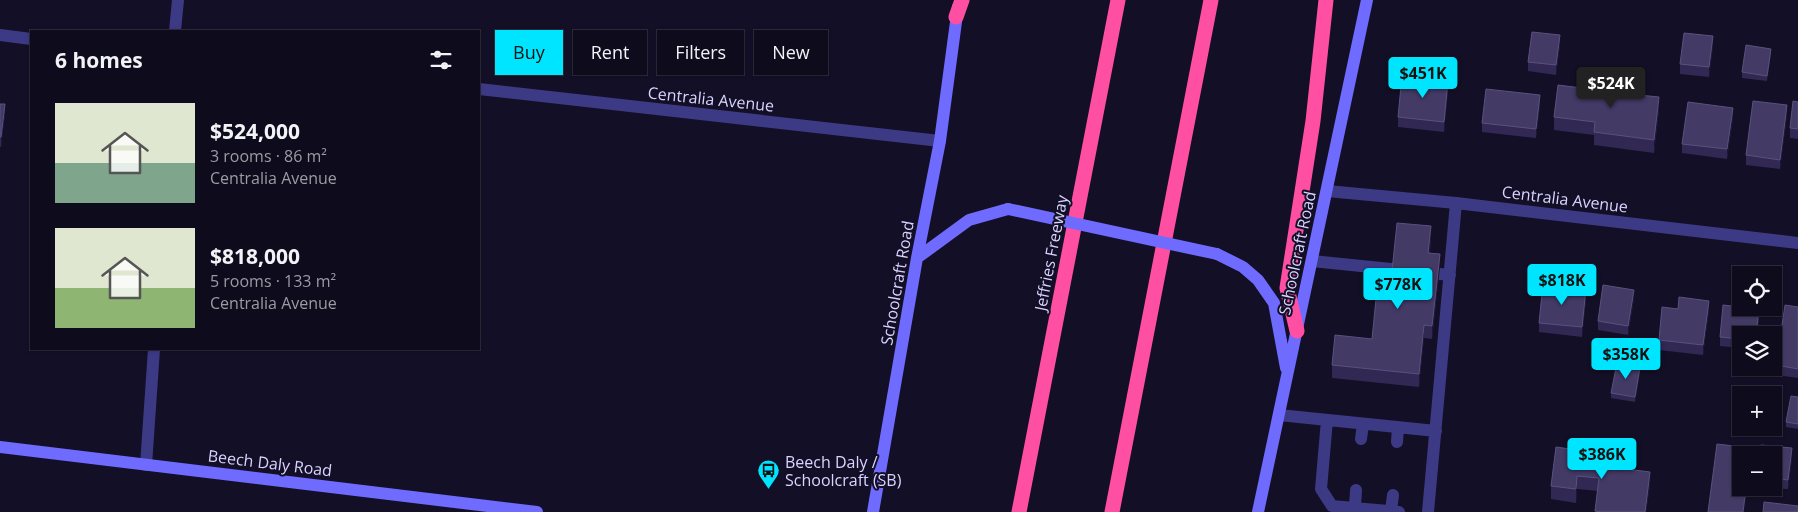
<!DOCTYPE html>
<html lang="en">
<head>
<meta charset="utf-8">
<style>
	:root { --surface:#0e0b1c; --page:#1c1929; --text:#f1f3f6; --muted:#9b9ba3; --line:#2e2b3b; --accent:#00e5ff }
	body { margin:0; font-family:"Open Sans",sans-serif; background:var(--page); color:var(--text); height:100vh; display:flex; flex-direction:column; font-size:19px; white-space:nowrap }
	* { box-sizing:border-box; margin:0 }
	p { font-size:16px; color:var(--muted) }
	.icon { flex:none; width:28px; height:28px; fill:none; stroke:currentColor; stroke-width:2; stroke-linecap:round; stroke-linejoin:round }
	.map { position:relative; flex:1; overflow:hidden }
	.side { position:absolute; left:30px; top:30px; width:450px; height:320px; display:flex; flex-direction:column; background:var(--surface); border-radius:0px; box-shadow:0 1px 4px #0004,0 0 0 1px var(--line) }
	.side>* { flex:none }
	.banner { position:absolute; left:495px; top:30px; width:475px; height:45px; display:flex; gap:10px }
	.buttons { position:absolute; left:1732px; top:266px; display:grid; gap:10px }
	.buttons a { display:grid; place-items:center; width:50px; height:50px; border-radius:0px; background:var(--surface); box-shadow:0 1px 4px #0004,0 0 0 1px var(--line); font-size:25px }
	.price { position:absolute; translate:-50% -42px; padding:0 11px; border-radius:5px; background:var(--accent); color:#111; font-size:16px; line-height:32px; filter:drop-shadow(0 1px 2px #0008) }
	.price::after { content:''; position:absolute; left:50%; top:30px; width:15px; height:11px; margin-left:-8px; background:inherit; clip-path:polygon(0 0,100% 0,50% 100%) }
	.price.active { background:#222; color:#fff }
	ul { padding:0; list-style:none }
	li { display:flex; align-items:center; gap:15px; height:125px; padding:0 25px }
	li span { display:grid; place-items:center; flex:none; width:140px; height:100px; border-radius:0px; color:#555 }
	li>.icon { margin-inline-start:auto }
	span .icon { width:60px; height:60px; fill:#fffc; stroke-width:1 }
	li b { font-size:21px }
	h2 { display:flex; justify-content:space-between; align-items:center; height:60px; padding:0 25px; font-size:21px }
	.pill { padding:0 18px; border-radius:0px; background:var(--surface); box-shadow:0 1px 4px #0004,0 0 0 1px var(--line); font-size:18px; line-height:45px }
	.pill.active { background:var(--accent); color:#111 }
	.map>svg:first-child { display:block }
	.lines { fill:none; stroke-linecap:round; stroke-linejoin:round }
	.service { stroke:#3d3a85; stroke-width:12 }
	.minor { stroke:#3d3a85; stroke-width:12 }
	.secondary { stroke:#6f6bff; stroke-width:12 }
	.motorway { stroke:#ff4fa3; stroke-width:15 }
	.secondary-bridge { stroke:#6f6bff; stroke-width:12 }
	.wall { fill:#312854 }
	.shaded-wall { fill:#1d163a }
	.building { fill:#433a66; stroke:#5a527e }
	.labels { text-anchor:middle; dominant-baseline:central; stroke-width:4; stroke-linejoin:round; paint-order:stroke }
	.street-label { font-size:16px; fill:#d9d4ff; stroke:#130f26 }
	.poi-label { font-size:16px; fill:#d9d4ff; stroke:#130f26; text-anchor:start }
</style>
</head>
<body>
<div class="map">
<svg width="1798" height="512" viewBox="0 0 1798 512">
	<rect width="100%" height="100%" fill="#130f26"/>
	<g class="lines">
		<!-- service -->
		<path class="service" d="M1312,261L1450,275
			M1279,415L1436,431
			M1327,420L1321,489L1332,506L1399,512
			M1361,439L1363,424
			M1397,442L1398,427
			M1355,508L1356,490
			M1391,511L1393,495
			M1428,512L1456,203"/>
		<!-- minor -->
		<path class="minor" d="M175,31L178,0
			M0,35L31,39
			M479,89L940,141
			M1327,191L1456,203L1798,243
			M146,465L154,349"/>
		<!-- secondary -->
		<path class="secondary" d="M1217,254L1243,267L1258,280L1274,303L1286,368
			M917,258L969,220L1008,209
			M0,447L537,512
			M873,512L917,258L940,141L958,7
			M1258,512L1367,0"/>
		<!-- motorway -->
		<path class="motorway" d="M956,17L962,0
			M1297,331L1287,288L1313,121L1326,0
			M1019,512L1118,0
			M1112,512L1211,0"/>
		<!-- secondary-bridge -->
		<path class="secondary-bridge" d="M1008,209L1217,254"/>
	</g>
	<!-- wall -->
	<path class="wall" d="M1560,45L1556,75L1528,71V62Z
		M1713,45L1709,77L1680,74V64Z
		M1771,54L1767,81L1742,78V72Z
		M1448,90L1444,132L1398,127V117Z
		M1621,93L1641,95L1659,111L1654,153L1594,145V135L1554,130V117Z
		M1798,102V139L1790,138V128Z
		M0,104L5,114L1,147H0Z
		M1540,104L1536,138L1482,132V123Z
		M1787,115L1780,169L1746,165V155Z
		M1733,118L1727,159L1682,153V144Z
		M1431,239L1430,253L1440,267L1432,339L1424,338L1419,387L1332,378V365L1372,339L1390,290Z
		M1586,299L1582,337L1539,332V323Z
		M1634,299L1628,335L1598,330V321Z
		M1798,307V378L1776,375V365Z
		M1678,309L1709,310L1703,355L1659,350V340Z
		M1759,318L1757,335H1741V348L1720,346V337Z
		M1640,372L1635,402L1611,398V393Z
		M1798,397V429L1786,427V422Z
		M1556,447L1605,466L1650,485L1646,512H1595L1598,491L1577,489L1576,503L1551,499V486Z
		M1774,455L1792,458L1788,489L1772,488H1774Z"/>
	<!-- shaded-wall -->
	<path class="shaded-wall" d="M1560,35V45L1556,75V65Z
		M1713,36V45L1709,77V67Z
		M1771,49V54L1767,81V76Z
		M1448,81V90L1444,132V122Z
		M1540,95V104L1536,138V129Z
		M1659,97V111L1654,153V140Z
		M5,104V114L1,147V137Z
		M1787,105V115L1780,169V160Z
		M1733,108V118L1727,159V149Z
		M1431,226V239L1428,266V253Z
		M1440,254V267L1432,339V326Z
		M1586,289V299L1582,337V327Z
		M1634,290V299L1628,335V326Z
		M1709,301V310L1703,355V345Z
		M1759,309L1757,335H1756Z
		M1424,325V338L1419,387V374Z
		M1640,367V372L1635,402V397Z
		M1792,448V458L1788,489V480Z
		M1650,472V485L1646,512H1645Z
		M1577,476V489L1576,503V489Z
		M1746,488H1747L1744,512H1743Z"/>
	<!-- building -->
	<path class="building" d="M1532,32L1560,35L1556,65L1528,62Z
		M1684,33L1713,36L1709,67L1680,64Z
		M1746,45L1771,49L1767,76L1742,72Z
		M1402,76L1448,81L1444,122L1398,117Z
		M1624,78L1641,80L1639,95L1659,97L1654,140L1594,132L1595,122L1554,117L1558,85L1621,93Z
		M1486,89L1540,95L1536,129L1482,123Z
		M1753,101L1787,105L1780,160L1746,155Z
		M1793,101L1798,102V129L1790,128Z
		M1688,102L1733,108L1727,149L1682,144Z
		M0,104H5L1,137H0Z
		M1397,223L1431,226L1428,253L1440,254L1432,326L1424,325L1419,374L1332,365L1335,335L1372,339L1377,289L1390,290Z
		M1543,284L1586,289L1582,327L1539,323Z
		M1603,285L1634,290L1628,326L1598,321Z
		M1679,297L1709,301L1703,345L1659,340L1662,307L1678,309Z
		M1723,305L1741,307V308L1759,309L1756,335H1741V339L1720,337Z
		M1785,305L1798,307V369L1776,365Z
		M1617,363L1640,367L1635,397L1611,393Z
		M1791,396L1798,397V424L1786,422Z
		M1717,444L1751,448L1750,455H1741V488H1746L1743,512H1708Z
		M1761,445L1792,448L1788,480L1774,478V455H1760Z
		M1556,447L1605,454L1603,466L1650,472L1645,512H1602L1595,511L1599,478L1577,476L1576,489L1551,486Z
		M1764,502L1798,506V512H1763Z"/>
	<!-- icons -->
	<defs>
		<symbol id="bus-pin" viewBox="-11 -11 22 30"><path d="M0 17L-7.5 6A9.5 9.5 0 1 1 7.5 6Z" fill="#00e5ff" stroke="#130f26"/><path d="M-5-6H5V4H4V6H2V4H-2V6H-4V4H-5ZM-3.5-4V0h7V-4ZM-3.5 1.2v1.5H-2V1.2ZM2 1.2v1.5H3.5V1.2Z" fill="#111"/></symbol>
	</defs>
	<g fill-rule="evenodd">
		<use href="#bus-pin" x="756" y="458" width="25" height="34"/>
	</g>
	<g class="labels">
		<!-- street labels -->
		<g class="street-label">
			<text transform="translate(711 99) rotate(6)">Centralia Avenue</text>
			<text transform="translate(1565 199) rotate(7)">Centralia Avenue</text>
			<text transform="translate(1051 253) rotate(-79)">Jeffries Freeway</text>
			<text transform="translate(1297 253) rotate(-78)">Schoolcraft Road</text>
			<text transform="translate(897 283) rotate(-80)">Schoolcraft Road</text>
			<text transform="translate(270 463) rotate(7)">Beech Daly Road</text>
		</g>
		<!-- poi labels -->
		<g class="poi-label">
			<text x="785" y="462">Beech Daly /<tspan x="785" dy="18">Schoolcraft (SB)</tspan></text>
		</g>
	</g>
</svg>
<div class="buttons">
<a><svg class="icon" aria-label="locate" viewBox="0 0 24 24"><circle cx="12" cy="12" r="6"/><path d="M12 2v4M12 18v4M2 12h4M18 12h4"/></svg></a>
<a><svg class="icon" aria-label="layers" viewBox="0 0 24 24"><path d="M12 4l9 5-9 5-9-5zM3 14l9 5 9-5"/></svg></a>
<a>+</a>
<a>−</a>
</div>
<b class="price" style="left:1423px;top:99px">$451K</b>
<b class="price active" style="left:1611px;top:109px">$524K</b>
<b class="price" style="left:1562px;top:306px">$818K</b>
<b class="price" style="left:1398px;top:310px">$778K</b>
<b class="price" style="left:1626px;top:380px">$358K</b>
<b class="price" style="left:1602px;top:480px">$386K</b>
<div class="banner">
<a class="pill active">Buy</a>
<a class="pill">Rent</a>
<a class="pill">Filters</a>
<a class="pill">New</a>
</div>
<section class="side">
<h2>6 homes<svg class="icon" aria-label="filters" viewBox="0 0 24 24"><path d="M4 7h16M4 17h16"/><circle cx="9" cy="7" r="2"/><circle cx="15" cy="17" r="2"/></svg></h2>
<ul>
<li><span style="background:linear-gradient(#dfe7d0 60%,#7fa58c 0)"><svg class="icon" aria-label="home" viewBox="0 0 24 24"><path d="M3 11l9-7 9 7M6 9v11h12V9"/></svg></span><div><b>$524,000</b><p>3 rooms · 86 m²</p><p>Centralia Avenue</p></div></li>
<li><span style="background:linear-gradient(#dfe7d0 60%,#8fb573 0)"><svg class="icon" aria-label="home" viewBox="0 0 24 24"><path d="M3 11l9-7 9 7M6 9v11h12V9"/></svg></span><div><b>$818,000</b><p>5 rooms · 133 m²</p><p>Centralia Avenue</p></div></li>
</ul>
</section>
</div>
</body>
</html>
